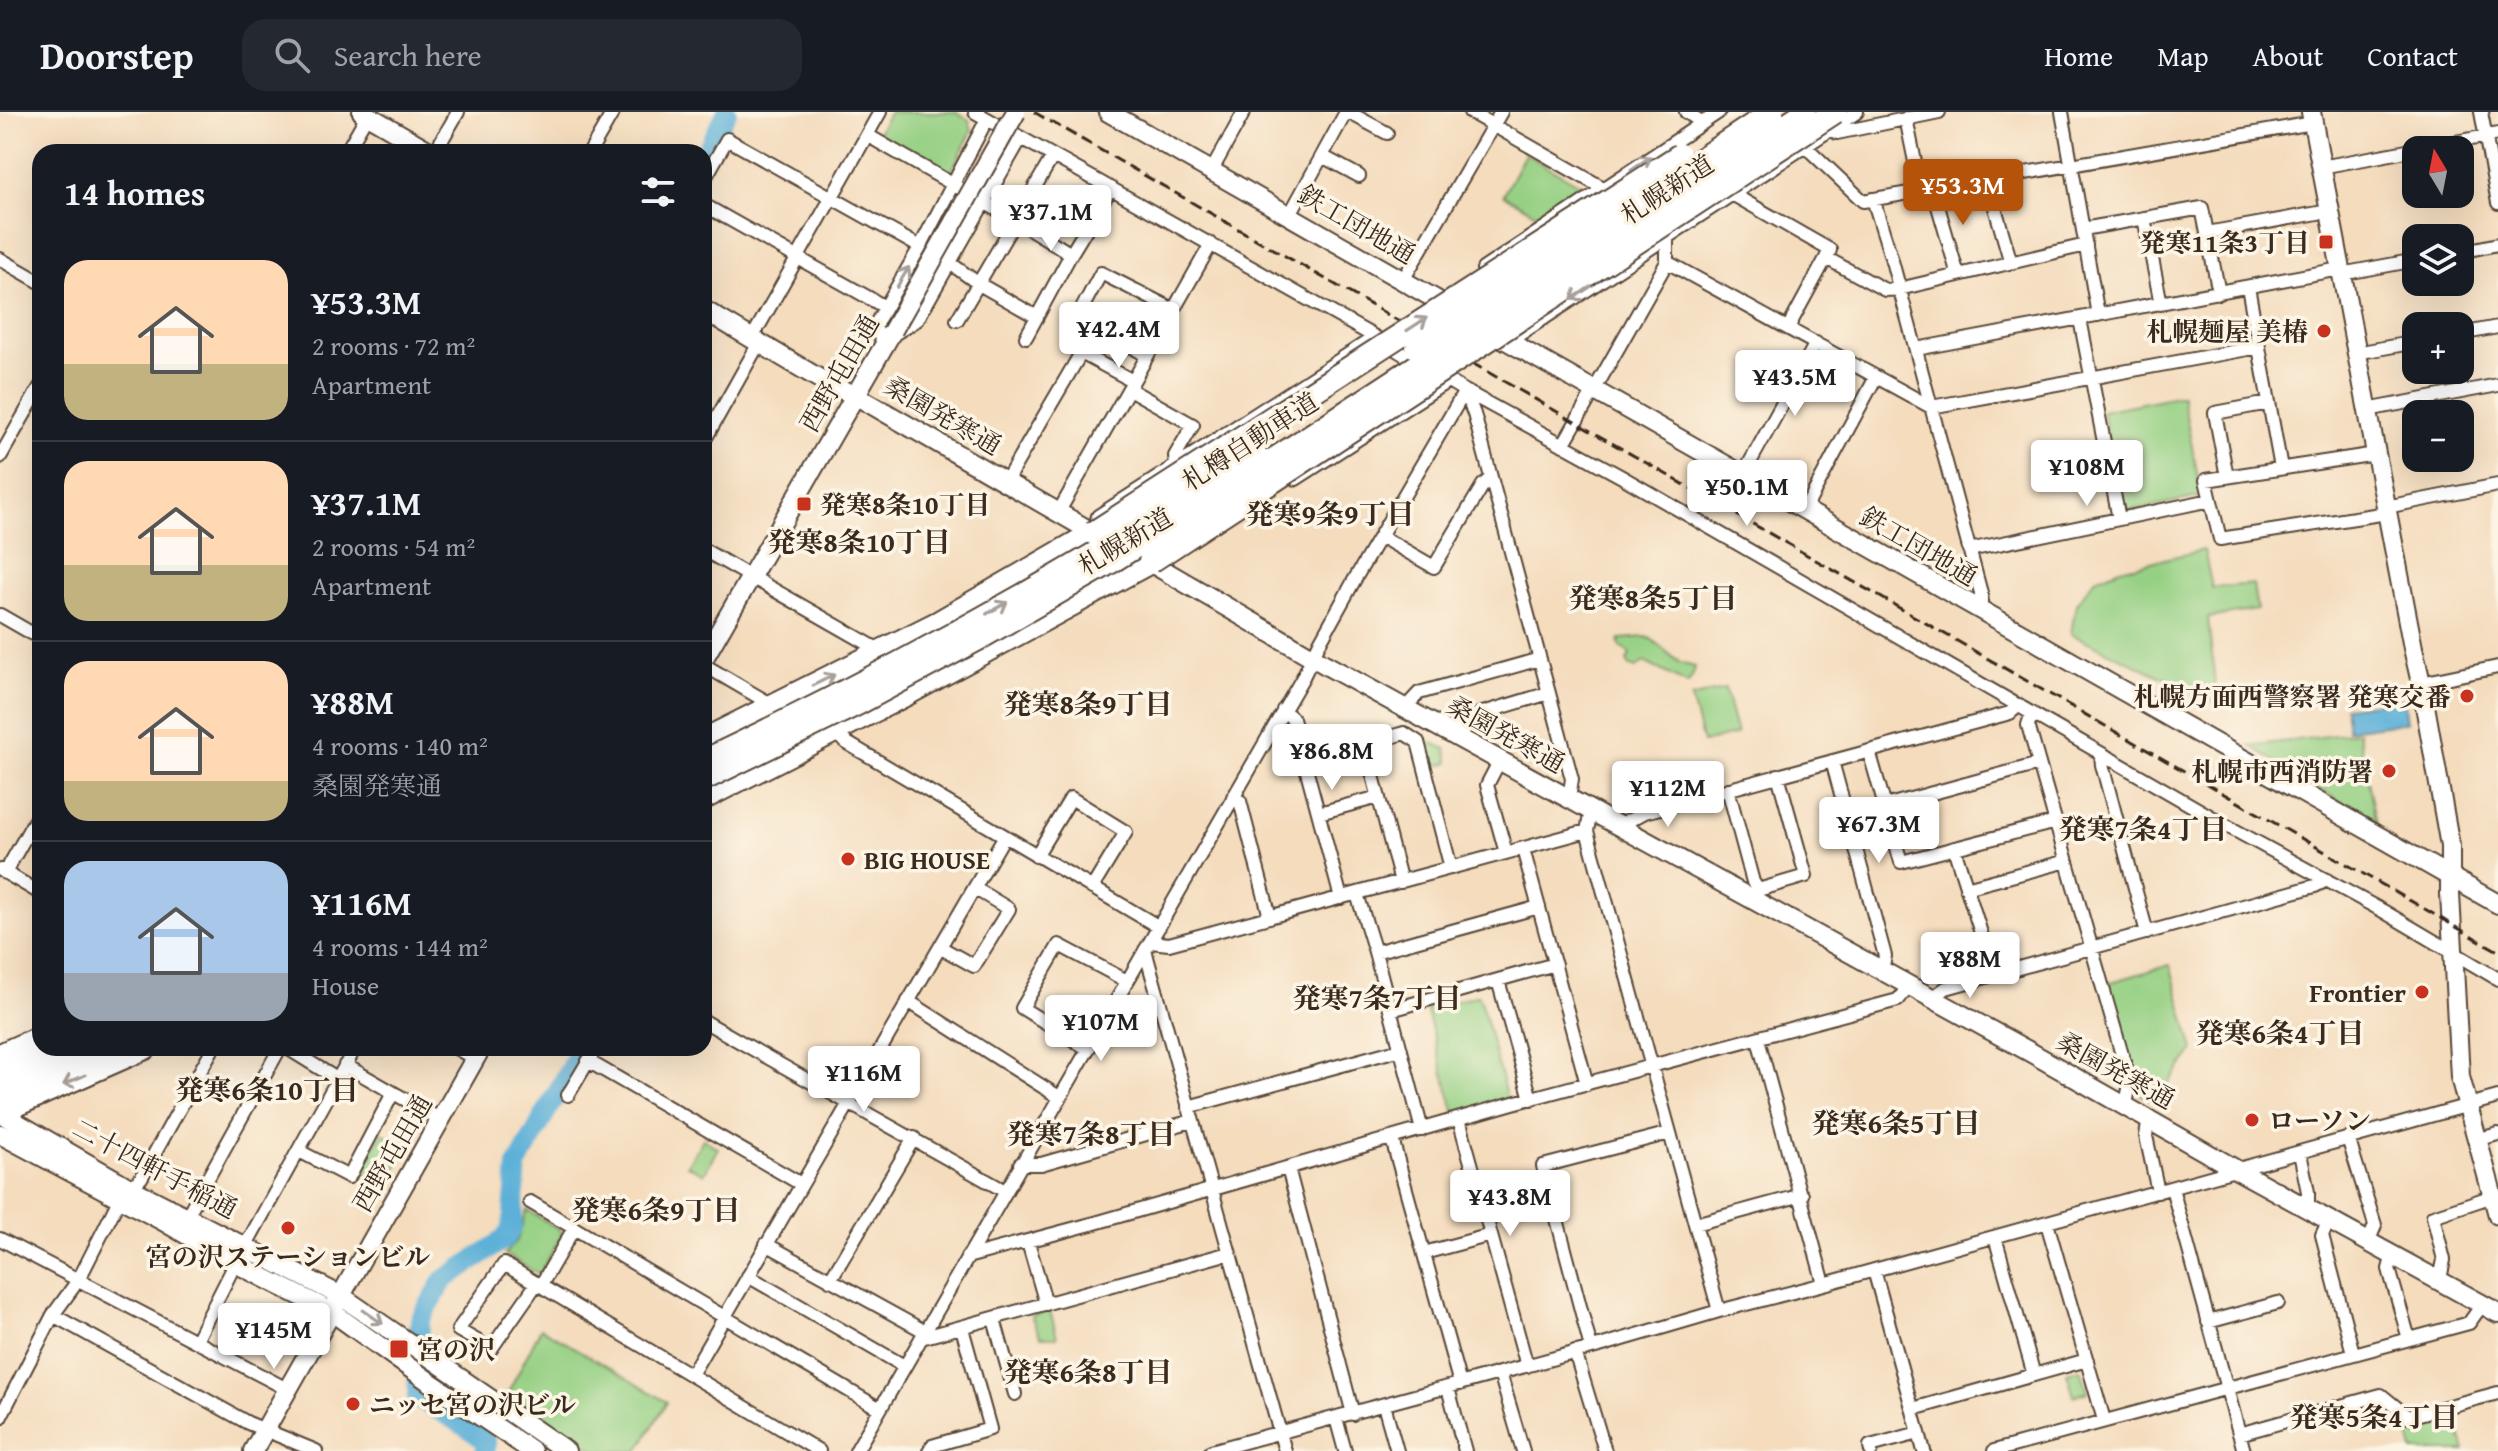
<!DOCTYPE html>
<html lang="en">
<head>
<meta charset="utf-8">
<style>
	:root { --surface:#171b24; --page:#242831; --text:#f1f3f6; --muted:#9ea1a6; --line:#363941; --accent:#b45309 }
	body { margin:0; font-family:"Gentium Book Plus","Noto Serif JP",serif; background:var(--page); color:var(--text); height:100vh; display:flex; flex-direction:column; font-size:30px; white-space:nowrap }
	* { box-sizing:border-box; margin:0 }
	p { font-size:26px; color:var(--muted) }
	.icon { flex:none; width:44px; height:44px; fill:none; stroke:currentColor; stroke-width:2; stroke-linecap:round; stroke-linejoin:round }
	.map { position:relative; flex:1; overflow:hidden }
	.drawer { position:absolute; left:32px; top:32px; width:680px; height:912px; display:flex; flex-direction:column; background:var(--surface); border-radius:24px; box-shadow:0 8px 32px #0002 }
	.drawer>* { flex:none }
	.needle { width:52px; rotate:350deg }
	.buttons { position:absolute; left:2402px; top:24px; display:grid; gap:16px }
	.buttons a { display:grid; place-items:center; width:72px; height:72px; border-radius:16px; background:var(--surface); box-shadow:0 8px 32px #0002; font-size:40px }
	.price { position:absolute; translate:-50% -68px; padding:0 18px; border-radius:8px; background:#fff; color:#222; font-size:26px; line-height:52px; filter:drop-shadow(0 2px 4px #0008) }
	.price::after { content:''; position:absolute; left:50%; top:48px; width:24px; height:18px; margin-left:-12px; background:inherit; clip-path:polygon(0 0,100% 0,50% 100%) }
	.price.selected { background:var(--accent); color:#fff }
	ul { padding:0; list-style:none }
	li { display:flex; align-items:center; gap:24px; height:200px; padding:0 32px }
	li+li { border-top:2px solid var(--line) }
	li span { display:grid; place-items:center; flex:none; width:224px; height:160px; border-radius:24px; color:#555 }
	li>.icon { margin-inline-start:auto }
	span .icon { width:96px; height:96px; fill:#fffc; stroke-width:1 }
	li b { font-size:34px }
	h2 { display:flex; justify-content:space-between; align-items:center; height:96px; padding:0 32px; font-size:34px }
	header { display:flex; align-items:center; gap:48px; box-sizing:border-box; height:112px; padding:0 40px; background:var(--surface); border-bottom:2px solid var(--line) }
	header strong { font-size:38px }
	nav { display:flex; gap:44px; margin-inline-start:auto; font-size:28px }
	.search { width:560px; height:72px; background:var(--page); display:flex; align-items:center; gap:20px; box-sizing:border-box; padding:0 28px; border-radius:24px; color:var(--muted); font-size:30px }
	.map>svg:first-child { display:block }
	.green { fill:#96d084; stroke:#687d51; stroke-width:2 }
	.water { fill:#5db0d8; stroke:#4c6d7b; stroke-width:2 }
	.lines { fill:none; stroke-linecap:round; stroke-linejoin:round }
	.river { stroke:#5db0d8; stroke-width:20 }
	.street-casing { stroke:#574536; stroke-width:16 }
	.secondary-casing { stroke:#574536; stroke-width:22 }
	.highway-casing { stroke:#574536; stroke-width:26 }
	.street { stroke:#fff; stroke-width:12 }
	.secondary { stroke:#fff; stroke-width:18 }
	.highway { stroke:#fff; stroke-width:22 }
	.rail { stroke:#3b2a1e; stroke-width:3; stroke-dasharray:12 6; stroke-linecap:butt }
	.secondary-bridge-casing { stroke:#574536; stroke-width:22; stroke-linecap:butt }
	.highway-bridge-casing { stroke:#574536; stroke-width:26; stroke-linecap:butt }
	.secondary-bridge { stroke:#fff; stroke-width:18 }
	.highway-bridge { stroke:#fff; stroke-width:22 }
	.oneway { stroke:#a79f9a }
	.poi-dot { fill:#c8321e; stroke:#fcf5e5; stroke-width:3 }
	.labels { text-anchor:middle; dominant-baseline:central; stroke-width:7; stroke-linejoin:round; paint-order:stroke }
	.street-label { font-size:26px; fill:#3b2a1e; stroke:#fcf5e5 }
	.poi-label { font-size:26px; font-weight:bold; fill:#3b2a1e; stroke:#fcf5e5; text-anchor:end }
	.neighbourhood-label { font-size:28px; font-weight:bold; fill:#3b2a1e; stroke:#fcf5e5 }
</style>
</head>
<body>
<header>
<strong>Doorstep</strong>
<div class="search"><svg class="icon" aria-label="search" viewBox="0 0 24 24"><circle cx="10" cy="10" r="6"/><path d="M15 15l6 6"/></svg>Search here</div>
<nav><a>Home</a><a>Map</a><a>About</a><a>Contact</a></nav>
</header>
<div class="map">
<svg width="2498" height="1339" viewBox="0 0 2498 1339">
	<rect width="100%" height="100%" fill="#fcf5e5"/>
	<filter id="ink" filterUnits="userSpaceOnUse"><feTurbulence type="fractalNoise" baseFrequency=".0125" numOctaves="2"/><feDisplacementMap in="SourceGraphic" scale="16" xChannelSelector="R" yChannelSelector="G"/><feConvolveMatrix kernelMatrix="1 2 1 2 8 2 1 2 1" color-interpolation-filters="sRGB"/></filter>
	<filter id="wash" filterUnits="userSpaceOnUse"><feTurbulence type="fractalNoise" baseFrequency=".006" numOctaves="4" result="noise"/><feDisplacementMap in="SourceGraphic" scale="32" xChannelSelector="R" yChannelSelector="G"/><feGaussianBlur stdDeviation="1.8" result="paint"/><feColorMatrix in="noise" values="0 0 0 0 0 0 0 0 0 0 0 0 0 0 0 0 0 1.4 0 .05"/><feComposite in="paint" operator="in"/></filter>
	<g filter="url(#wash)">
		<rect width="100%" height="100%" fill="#f4dcbd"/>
		<!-- green -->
		<path class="green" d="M890,0H956L969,8L972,19L950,62L946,63L879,23L878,20Z
			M1525,42L1591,79L1547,108L1503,83Z
			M2182,283L2201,381L2199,385L2123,400L2102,299Z
			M2204,438L2212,476L2253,472L2257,498L2208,506L2217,591L2071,522L2076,492L2095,467L2120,457Z
			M1645,525L1651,527L1680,551L1695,555L1693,563L1688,572L1644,550L1636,556L1630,554L1627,549L1630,542L1620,534L1619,529L1621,527Z
			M1725,577L1737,622L1703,631L1691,586Z
			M2358,620L2377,712L2250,634Z
			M1423,627L1446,637L1449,650L1431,656Z
			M2170,853L2194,938L2155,989L2139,982L2108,871Z
			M1479,883L1507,987L1455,1002L1426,897Z
			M382,1021L409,1036L386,1072L361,1058Z
			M703,1027L718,1036L704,1062L687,1053Z
			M527,1098L560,1118L562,1123L539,1162L505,1142L517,1128Z
			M1050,1199L1057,1225H1041L1031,1204Z
			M541,1216L667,1290L638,1339H596L508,1281Z
			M2081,1257L2088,1280L2074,1284L2067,1261Z
			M2454,1303L2465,1339H2413L2407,1316Z"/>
		<!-- water -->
		<path class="water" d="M2404,587L2407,610L2348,618L2345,595Z"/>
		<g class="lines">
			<!-- river -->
			<path class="river" d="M704,43L727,0
				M485,1339L487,1332C479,1319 433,1297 417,1285L420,1208L444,1168L506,1126L512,1114L517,1054L581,936"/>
		</g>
	</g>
	<g filter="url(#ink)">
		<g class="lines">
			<defs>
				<path id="street" d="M975,0L1375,225L1465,279L1622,365L2227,714L2383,799L2498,867
					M1348,0L1387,21
					M1470,0L1603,76
					M1686,0L1703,11
					M2062,0L2098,203
					M2481,0L2498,91
					M1906,6L1921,79
					M1832,16L1837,21L1939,0
					M867,23C935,63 1005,100 1071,142
					M1805,34L1863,89L2313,11
					M346,40L369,0
					M435,40L458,0
					M590,40L613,0
					M1322,44L1359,64
					M2321,55L2498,22
					M1212,58L1244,0
					M704,68L727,27L920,135
					M1987,68L2011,151
					M1933,77L1958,163
					M1732,82L1830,138L1826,146L1885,178L1899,177L2086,133
					M1873,87L1891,145L1981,481V499
					M704,93L885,195
					M1289,104L1346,0
					M2144,106L2161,192
					M2083,117L2202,96L2219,181
					M2207,121L2329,99
					M2460,140L2498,132
					M0,147L40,170
					M1667,150L1931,295L2259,235
					M950,151L979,172L1037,205
					M1483,157L1719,0
					M2341,162L2416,148
					M1403,168L1501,0
					M2248,175L2281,356
					M2080,207L2119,407
					M957,208L1053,44
					M1788,216L1826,146
					M2460,222L2498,215
					M891,224L917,208L1021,26
					M1026,225L1071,142L1111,76
					M752,226L880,0
					M1508,230L1857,0
					M885,233L875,216L878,208L920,135L987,7
					M1916,237L2340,157
					M2356,241L2416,230
					M1147,244L1079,202L1101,161L1174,198
					M1129,277L1193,313L1175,344L1176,353
					M1465,279L1474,302L1572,667L1569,686
					M2367,298L2498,273
					M704,329L759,231
					M1563,333L1667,150V124
					M2376,342L2206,368L2220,427L2387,401
					M0,345L40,275
					M1743,363L1816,231
					M2227,365L2215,301L2269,291
					M1296,367L1448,269
					M1006,369L1081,241L1133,269
					M2386,395L2498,373
					M1804,399L1876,265
					M1058,401L1211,132
					M1094,418L1098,404L1375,225
					M1380,424L1434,455L1483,373L1490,367
					M704,438L881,539
					M1969,438L2211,388
					M0,503L40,526
					M704,553L774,594
					M2421,571L2498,555
					M1405,596L1419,581L1540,547
					M1283,598L1293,607L1341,786
					M2032,601L2028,613L2130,971L2126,993
					M833,620L847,631L1159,815
					M1449,620L1463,607L1549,581
					M1869,639L1901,750L2056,710
					M2101,642L2102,653L2147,821
					M1500,648L1487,673L1506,741
					M1832,649L1885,844L1882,858
					M1728,677L1753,770L1758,778
					M1233,685L1240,689L1270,805
					M1885,694L2039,652
					M1591,699L1587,719L1719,1199
					M1319,701L1379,685
					M1619,714L1645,700L2010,601L2019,593
					M1954,736L1994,862
					M1523,737L1587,972
					M1036,744L1071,686L1126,720L1092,776
					M1,758L40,781
					M5,761L40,699
					M1401,770L1365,633L1404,621L1418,630L1451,756
					M1966,776L2067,749
					M1357,782L1375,840L1422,1018
					M1754,788L1758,778L1806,764L1778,663
					M1151,830L1169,832L1587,719
					M940,835L974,854L1009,797L974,776
					M1145,838L1285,1339
					M1375,840L1539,795
					M1498,868L1531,987
					M1932,886L1946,876L2315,774L2327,768
					M908,889L1059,985
					M1391,898L1555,852
					M704,909C804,967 905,1022 1005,1079
					M1758,927L1824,1172
					M287,936L337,967
					M456,936L475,947
					M1088,937L1022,896L1059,833L1127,869
					M588,949L801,1072
					M345,953L441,1008
					M568,983L596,936
					M1188,995L1401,937
					M2149,1006L2146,1024L2158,1080
					M1459,1007L1527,1254
					M2348,1026L2375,1113L2369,1129
					M1392,1027L1460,1272
					M2476,1028L2498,1022
					M299,1039L349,1065L393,981
					M2300,1041L2308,1080V1097
					M1020,1052H1041L1192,1009
					M1288,1056L1353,1302
					M2172,1076L2244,1339
					M530,1090L880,1297
					M187,1104L280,936
					M2329,1108L2322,1123L2353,1241
					M2047,1111L2104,1308
					M1695,1112L1802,1083
					M1995,1125L2034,1263
					M0,1127L287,1277
					M1028,1130L1046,1192
					M766,1132L924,1219
					M1424,1141L1491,1123
					M2393,1142L2389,1157L2409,1227
					M967,1145L1095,1111L1513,991L1898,888L1910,873
					M1874,1158L1924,1339
					M748,1164L904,1254
					M2440,1167L2444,1148L2433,1104L2493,1084
					M830,1168L914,1026
					M537,1171L491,1237L458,1218L504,1152L819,1339
					M541,1173L574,1116
					M53,1203L248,1311L316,1339
					M994,1207L1015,1282
					M2208,1210L2278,1191
					M921,1226L1229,1141
					M196,1229L231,1160L355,936
					M1591,1236L1543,1054L1670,1021
					M1575,1240L1605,1339
					M692,1261L1004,725
					M1500,1261L1523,1339
					M1448,1276L1465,1339
					M1384,1293L1397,1339
					M1913,1297L2087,1248
					M0,1306L53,1203L79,1167L120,1086L141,1066L213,936
					M1336,1306L1345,1339
					M2239,1322L2381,1283L2408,1305L2498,1281
					M856,1339L1303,565L1320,530L1356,465L1465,279
					M929,1339L932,1334L990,1317L962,1216
					M1211,1339L1603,1233L1719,1199L1824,1172L2498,985
					M1871,1339L1870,1334L1919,1321
					M1994,1339L2469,1211L2482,1193"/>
				<path id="secondary" d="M362,0L431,40
					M1108,0L1456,199
					M2311,0L2413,536L2421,571L2450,734V782L2460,965L2498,1103
					M704,198L830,273L855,283L1104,427
					M1488,218L2498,792
					M1141,445L1326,553L2030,940L2237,1058L2498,1201
					M704,546L893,218
					M0,1001L130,1076L341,1184L566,1339
					M0,1022L163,1109L237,1152L332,1200L431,1271L532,1339
					M253,1339L481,936"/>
				<path id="highway" d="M704,628L939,510L1093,421
					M704,686L905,583L1150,450
					M0,943L40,925
					M0,964L63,936
					M0,981L103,936
					M0,1000L145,936"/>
			</defs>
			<!-- street casing -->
			<use href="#street" class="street-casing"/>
			<!-- secondary casing -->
			<use href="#secondary" class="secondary-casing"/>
			<!-- highway casing -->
			<use href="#highway" class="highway-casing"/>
			<!-- street -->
			<use href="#street" class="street"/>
			<!-- secondary -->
			<use href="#secondary" class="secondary"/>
			<!-- highway -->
			<use href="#highway" class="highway"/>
			<!-- rail -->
			<path class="rail" d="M1034,0L2498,839"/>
			<defs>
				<path id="secondary-bridge" d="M893,218L1016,0"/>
				<path id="highway-bridge" d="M1417,236L1772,0
					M1093,421L1680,43
					M1150,450L1835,0
					M704,649C893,559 1079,457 1255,342
					M704,667L859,591L980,526L1111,450L1247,365L1805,0"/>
			</defs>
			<!-- secondary-bridge casing -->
			<use href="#secondary-bridge" class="secondary-bridge-casing"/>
			<!-- highway-bridge casing -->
			<use href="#highway-bridge" class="highway-bridge-casing"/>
			<!-- secondary-bridge -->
			<use href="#secondary-bridge" class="secondary-bridge"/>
			<!-- highway-bridge -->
			<use href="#highway-bridge" class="highway-bridge"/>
		</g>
		<!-- one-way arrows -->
		<defs><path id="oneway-shaft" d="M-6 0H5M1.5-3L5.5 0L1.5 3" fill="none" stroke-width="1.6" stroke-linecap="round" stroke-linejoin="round" transform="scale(2)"/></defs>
		<g class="oneway">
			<use href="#oneway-shaft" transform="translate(1641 51) rotate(-33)"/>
			<use href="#oneway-shaft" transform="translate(903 165) rotate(-59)"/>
			<use href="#oneway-shaft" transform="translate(1581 181) rotate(146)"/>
			<use href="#oneway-shaft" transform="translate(1417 212) rotate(-33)"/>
			<use href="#oneway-shaft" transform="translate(997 496) rotate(-30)"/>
			<use href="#oneway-shaft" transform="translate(824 568) rotate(-27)"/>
			<use href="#oneway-shaft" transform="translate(74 968) rotate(156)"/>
			<use href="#oneway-shaft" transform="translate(373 1205) rotate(35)"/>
		</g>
	</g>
	<!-- markers -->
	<g class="poi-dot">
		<rect x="2318" y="122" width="16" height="16" rx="4"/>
		<circle cx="2324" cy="219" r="8"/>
		<rect x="796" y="384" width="16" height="16" rx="4"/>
		<circle cx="2467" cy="584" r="8"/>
		<circle cx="2389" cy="659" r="8"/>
		<circle cx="848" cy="747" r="8"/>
		<circle cx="2422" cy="880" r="8"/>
		<circle cx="2252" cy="1008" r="8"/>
		<circle cx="288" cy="1116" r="8"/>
		<rect x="389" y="1227" width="20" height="20" rx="4"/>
		<circle cx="353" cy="1292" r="8"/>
	</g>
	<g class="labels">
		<!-- street labels -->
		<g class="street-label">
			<text transform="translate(1667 77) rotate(-33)">札幌新道</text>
			<text transform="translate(1357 112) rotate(30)">鉄工団地通</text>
			<text transform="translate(839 261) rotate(-60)">西野屯田通</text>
			<text transform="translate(943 303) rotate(30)">桑園発寒通</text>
			<text transform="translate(1250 329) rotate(-33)">札樽自動車道</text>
			<text transform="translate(1125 429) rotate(-31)">札幌新道</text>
			<text transform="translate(1919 434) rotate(30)">鉄工団地通</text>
			<text transform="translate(1506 622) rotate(29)">桑園発寒通</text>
			<text transform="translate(2116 958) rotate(29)">桑園発寒通</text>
			<text transform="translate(392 1041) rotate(-60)">西野屯田通</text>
			<text transform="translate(155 1056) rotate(28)">二十四軒手稲通</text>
		</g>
		<!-- poi labels -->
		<g class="poi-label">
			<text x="2310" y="130">発寒11条3丁目</text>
			<text x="2308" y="219">札幌麺屋 美椿</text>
			<text x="820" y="392" text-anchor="start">発寒8条10丁目</text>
			<text x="2451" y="584">札幌方面西警察署 発寒交番</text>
			<text x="2373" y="659">札幌市西消防署</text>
			<text x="864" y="747" text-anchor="start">BIG HOUSE</text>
			<text x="2406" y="880">Frontier</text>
			<text x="2268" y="1008" text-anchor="start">ローソン</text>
			<text x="288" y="1144" text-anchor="middle">宮の沢ステーションビル</text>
			<text x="417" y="1237" text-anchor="start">宮の沢</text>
			<text x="369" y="1292" text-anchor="start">ニッセ宮の沢ビル</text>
		</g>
		<!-- neighbourhood labels -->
		<g class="neighbourhood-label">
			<text x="1330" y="401">発寒9条9丁目</text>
			<text x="859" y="429">発寒8条10丁目</text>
			<text x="1653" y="485">発寒8条5丁目</text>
			<text x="1088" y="591">発寒8条9丁目</text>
			<text x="2143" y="716">発寒7条4丁目</text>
			<text x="1377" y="885">発寒7条7丁目</text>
			<text x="2280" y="920">発寒6条4丁目</text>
			<text x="267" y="977">発寒6条10丁目</text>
			<text x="1896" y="1010">発寒6条5丁目</text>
			<text x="1091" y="1021">発寒7条8丁目</text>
			<text x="656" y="1097">発寒6条9丁目</text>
			<text x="1088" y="1259">発寒6条8丁目</text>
			<text x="2374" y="1304">発寒5条4丁目</text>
		</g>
	</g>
</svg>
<div class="buttons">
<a><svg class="needle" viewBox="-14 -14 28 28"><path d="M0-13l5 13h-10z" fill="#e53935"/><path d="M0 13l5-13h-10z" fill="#9ea1a6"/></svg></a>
<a><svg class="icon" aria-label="layers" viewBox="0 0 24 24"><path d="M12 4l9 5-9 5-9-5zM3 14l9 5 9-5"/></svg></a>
<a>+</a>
<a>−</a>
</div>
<b class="price selected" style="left:1963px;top:115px">¥53.3M</b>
<b class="price" style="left:1051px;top:141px">¥37.1M</b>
<b class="price" style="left:1119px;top:258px">¥42.4M</b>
<b class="price" style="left:1795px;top:306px">¥43.5M</b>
<b class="price" style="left:2087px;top:396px">¥108M</b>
<b class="price" style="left:1747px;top:416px">¥50.1M</b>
<b class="price" style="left:1332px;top:680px">¥86.8M</b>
<b class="price" style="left:1668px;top:717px">¥112M</b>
<b class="price" style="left:1879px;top:753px">¥67.3M</b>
<b class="price" style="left:1970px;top:888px">¥88M</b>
<b class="price" style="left:1101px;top:951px">¥107M</b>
<b class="price" style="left:864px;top:1002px">¥116M</b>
<b class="price" style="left:1510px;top:1126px">¥43.8M</b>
<b class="price" style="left:274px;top:1259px">¥145M</b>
<section class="drawer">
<h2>14 homes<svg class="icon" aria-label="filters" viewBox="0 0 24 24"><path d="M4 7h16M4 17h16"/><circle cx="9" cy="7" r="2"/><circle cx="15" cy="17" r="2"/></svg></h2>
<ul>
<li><span style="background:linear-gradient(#ffd9b3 65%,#c2b280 0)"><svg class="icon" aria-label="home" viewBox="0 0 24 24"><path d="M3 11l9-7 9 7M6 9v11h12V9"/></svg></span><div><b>¥53.3M</b><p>2 rooms · 72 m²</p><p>Apartment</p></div></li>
<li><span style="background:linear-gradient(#ffd9b3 65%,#c2b280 0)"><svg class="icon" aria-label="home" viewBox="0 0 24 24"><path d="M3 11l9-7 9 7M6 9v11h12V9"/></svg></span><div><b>¥37.1M</b><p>2 rooms · 54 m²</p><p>Apartment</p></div></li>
<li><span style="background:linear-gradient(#ffd9b3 75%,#c2b280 0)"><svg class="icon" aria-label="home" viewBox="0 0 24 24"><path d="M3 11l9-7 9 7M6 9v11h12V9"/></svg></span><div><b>¥88M</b><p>4 rooms · 140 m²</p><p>桑園発寒通</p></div></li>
<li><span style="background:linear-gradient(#a9c7e8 70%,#9aa5b1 0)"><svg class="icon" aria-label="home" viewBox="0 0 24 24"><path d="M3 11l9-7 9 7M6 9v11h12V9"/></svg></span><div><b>¥116M</b><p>4 rooms · 144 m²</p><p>House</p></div></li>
</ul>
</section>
</div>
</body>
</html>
